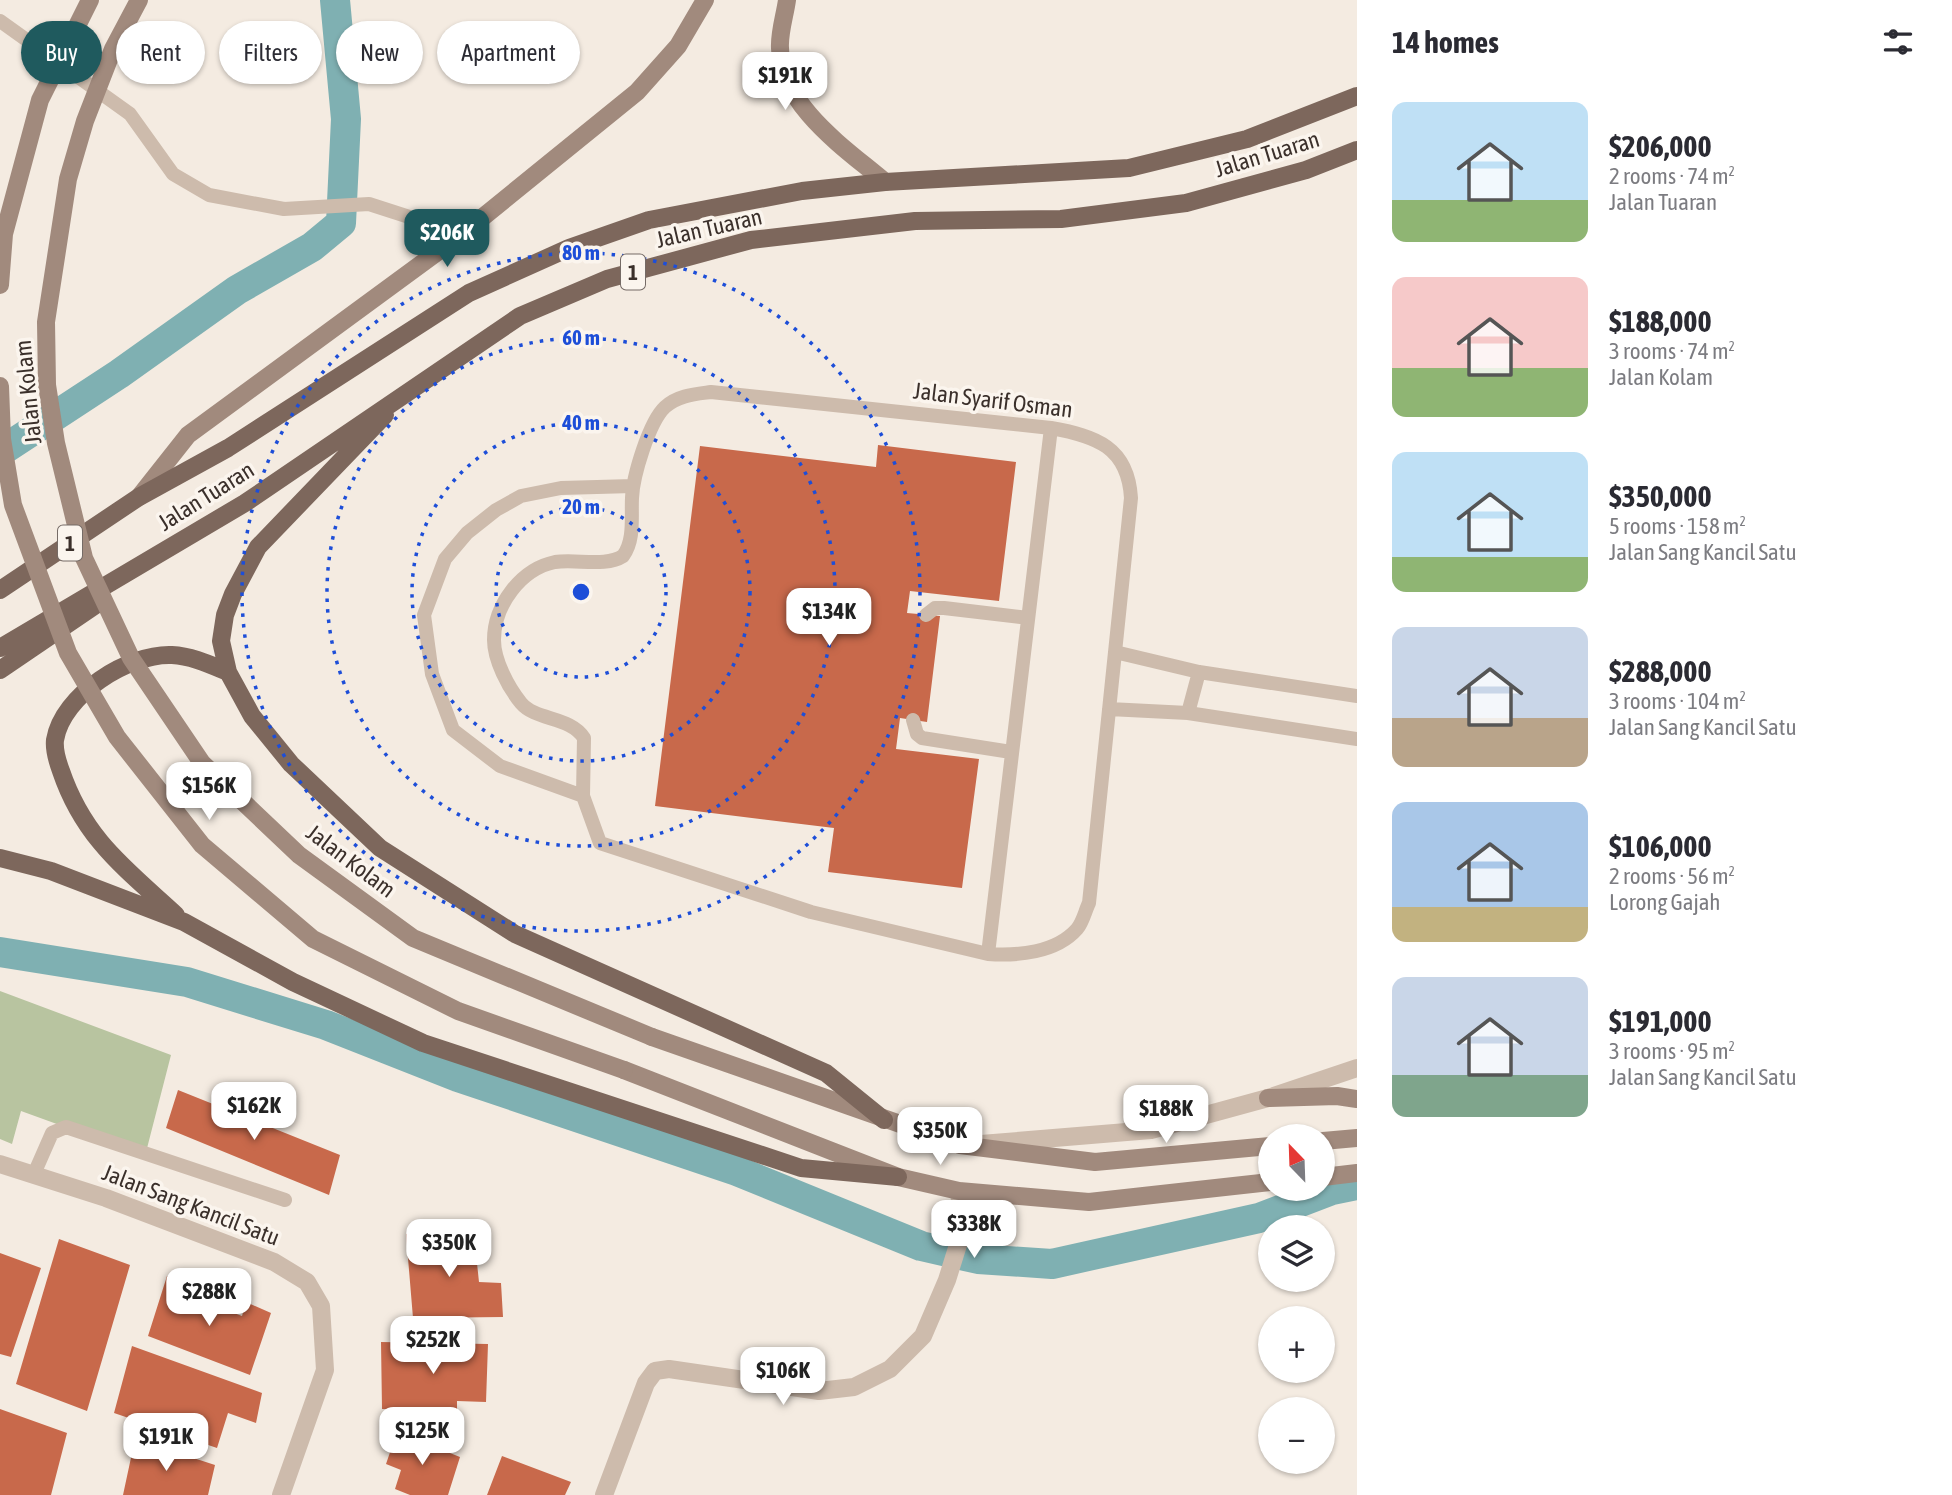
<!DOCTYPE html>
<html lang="en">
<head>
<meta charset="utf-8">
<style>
	:root { --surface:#fff; --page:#f7f7f7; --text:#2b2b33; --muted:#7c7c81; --accent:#1f5a5e }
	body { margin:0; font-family:"Asap Condensed",sans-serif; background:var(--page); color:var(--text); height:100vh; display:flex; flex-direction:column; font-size:26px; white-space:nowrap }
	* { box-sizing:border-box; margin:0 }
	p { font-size:23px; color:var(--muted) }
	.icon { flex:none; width:38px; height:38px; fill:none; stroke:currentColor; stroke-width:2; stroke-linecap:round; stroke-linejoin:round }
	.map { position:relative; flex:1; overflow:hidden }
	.panel { display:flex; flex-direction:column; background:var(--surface); width:595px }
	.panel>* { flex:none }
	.guide { position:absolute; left:21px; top:21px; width:665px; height:63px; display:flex; gap:14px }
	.needle { width:46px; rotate:337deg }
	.fabs { position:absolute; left:1258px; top:1124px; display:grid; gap:14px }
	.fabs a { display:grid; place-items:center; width:77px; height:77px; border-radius:50%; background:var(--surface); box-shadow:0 2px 5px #0004; font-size:35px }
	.price { position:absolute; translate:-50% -60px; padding:0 16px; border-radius:14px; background:#fff; color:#222; font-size:23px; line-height:46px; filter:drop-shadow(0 2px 4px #0008) }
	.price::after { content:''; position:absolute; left:50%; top:42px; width:21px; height:16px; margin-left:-10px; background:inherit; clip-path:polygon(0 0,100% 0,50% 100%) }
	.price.active { background:var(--accent); color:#fff }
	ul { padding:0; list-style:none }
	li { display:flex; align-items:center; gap:21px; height:175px; padding:0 35px }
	li span { display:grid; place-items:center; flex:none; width:196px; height:140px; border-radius:14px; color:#555 }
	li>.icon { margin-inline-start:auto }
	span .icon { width:84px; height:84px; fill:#fffc; stroke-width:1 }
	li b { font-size:30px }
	h2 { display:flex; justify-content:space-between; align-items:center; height:84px; padding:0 35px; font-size:30px }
	.pill { padding:0 24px; border-radius:32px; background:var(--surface); box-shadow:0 2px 5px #0004; font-size:24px; line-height:63px }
	.pill.active { background:var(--accent); color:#fff }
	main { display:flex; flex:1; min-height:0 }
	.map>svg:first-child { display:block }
	.park { fill:#b8c4a0 }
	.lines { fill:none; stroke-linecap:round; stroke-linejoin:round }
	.canal { stroke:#7fb0b2; stroke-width:30 }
	.building { fill:#c8694b }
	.lane { stroke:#cdbbac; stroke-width:14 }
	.street { stroke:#cdbbac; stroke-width:18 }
	.secondary { stroke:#a18a7d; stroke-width:18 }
	.primary { stroke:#7d675c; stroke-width:18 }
	.secondary-bridge { stroke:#a18a7d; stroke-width:18 }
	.ring { fill:none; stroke:#1d4ed8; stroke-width:3.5; stroke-dasharray:3.5 7 }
	.labels { text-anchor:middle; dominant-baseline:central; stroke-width:7; stroke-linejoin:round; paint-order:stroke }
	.shield { fill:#fbf5ee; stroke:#756b66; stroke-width:2 }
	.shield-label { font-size:21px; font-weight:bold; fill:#3b302b }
	.street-label { font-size:23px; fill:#3b302b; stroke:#fbf5ee }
	.centre { fill:#1d4ed8; stroke:#fbf5ee; stroke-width:3.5 }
	.ring-label { font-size:21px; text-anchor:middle; font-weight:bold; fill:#1d4ed8; stroke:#fbf5ee; stroke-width:7; stroke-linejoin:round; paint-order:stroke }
</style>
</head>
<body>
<main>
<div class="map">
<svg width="1357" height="1495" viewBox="0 0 1357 1495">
	<rect width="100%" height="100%" fill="#f4ebe1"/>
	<!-- park -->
	<path class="park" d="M0,991L171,1055L145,1156L21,1111L12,1144L0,1139Z"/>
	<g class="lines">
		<!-- canal -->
		<path class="canal" d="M0,452L119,374L237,290L312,247L341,223L346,119L335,0
			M0,952L187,982L326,1025L458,1077L737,1171L921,1246L978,1259L1052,1264L1259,1218L1332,1190L1357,1185"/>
	</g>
	<!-- building -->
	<path class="building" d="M878,445L1016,462L999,601L910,591L907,613L940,616L927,722L900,718L896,749L979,759L962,888L828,872L834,828L655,806L700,446L876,467Z
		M178,1090L340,1155L329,1195L166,1128Z
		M406,1234L474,1235L479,1282L501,1283L503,1317L413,1318Z
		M59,1239L130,1265L87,1411L16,1384Z
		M0,1253L41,1268L11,1357L0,1354Z
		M167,1276L194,1287L191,1297L242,1316L246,1302L271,1313L250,1375L148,1336Z
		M381,1342L488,1344L486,1402L457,1401V1413L382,1409Z
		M132,1346L262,1393L256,1423L228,1413L217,1448L114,1413Z
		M0,1409L67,1433L51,1495H0Z
		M397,1432L460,1457L448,1495H410L395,1489L401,1470L386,1464Z
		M135,1439L215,1465L208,1495H123Z
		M502,1456L571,1482L565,1495H487Z"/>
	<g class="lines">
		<!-- lane -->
		<path class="lane" d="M0,21L130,114L173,174L209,195L284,209L369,204L462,234
			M711,392L1051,428C1096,436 1128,447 1131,498L1089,903C1085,911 1083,922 1077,929C1056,953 1017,956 988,954L811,912L600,843L583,796L584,738C570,716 536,721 521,703C508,687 494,660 494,640C494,605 521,569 555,562C577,559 606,567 623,556C635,540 631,516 632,498C633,476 649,422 665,407C678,395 696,394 711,392Z
			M926,615L935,608H944L1028,618
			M1115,652L1199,672L1357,696
			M1109,709L1188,713L1357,739
			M1188,713L1199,672
			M913,720L917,734L922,738L1011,752
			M583,796L500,766L453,730L432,674L424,615L445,559L467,533L496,510L521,496L561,488L633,486
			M988,954L1051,428
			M34,1174L52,1133L66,1127L285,1200"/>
		<!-- street -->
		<path class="street" d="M981,1144L1151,1130L1268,1098L1357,1068
			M0,1164L106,1198L274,1262L307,1282L321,1306L325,1370L281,1495
			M604,1495L646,1383L655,1371L669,1369L819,1391L854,1387L890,1369L923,1336L947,1280L963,1229L959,1191"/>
		<!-- secondary -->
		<path class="secondary" d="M787,0C785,15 779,33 780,48C781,106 845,148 885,182
			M139,497L188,435L462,234L637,92L678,46L705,0
			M652,1037L960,1145L1095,1162L1270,1146
			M624,1070L898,1177L959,1191L1089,1202L1270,1182
			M1268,1098L1337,1096L1357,1099
			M1323,1141L1357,1138
			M1323,1177L1357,1173"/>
		<!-- primary -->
		<path class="primary" d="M385,415L258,547L233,594L225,615L221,641L228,672L252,716L291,764L380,848L515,934L826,1073L884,1120
			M0,590L139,497L228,448L469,293L569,248L649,220L802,191L885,182L1129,168L1247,139L1357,96
			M0,648L245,503L520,316L607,279L751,240L915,221L1061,219L1186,203L1306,170L1357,150
			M0,670L100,602
			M0,858L51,871L184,922L293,982L423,1043L801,1168L898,1177
			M176,915C126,869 84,839 61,771C58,763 54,749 55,740C62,695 129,653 172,655C192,656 211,665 228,672"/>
		<!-- secondary-bridge -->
		<path class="secondary-bridge" d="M139,0L113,49L85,121L68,179L46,322L47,385L56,443L84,558L131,658L202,763L299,855L413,938L652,1037
			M0,285L4,234L40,100L90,0
			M0,386L2,439L13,505L68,653L117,737L202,845L313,939L458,1011L624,1070"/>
	</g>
	<!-- distance rings -->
	<g class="ring">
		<circle cx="581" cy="592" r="85"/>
		<circle cx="581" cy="592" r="169"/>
		<circle cx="581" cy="592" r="254"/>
		<circle cx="581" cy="592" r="339"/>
	</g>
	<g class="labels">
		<!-- shield labels -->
		<g class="shield">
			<rect x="621" y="254.5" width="24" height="35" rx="5"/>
			<rect x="58" y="525.5" width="24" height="35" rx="5"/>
		</g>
		<g class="shield-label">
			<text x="633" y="272">1</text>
			<text x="70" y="543">1</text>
		</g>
		<!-- street labels -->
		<g class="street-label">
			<text transform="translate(1267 154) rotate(-17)">Jalan Tuaran</text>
			<text transform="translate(709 228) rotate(-13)">Jalan Tuaran</text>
			<text transform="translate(28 392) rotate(-96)">Jalan Kolam</text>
			<text transform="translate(993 400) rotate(7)">Jalan Syarif Osman</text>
			<text transform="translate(206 496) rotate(-32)">Jalan Tuaran</text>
			<text transform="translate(351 861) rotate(37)">Jalan Kolam</text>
			<text transform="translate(191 1205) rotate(21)">Jalan Sang Kancil Satu</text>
		</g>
	</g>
	<circle cx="581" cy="592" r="10" class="centre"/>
	<g class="ring-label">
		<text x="581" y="260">80 m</text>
		<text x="581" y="345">60 m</text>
		<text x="581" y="430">40 m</text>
		<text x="581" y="514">20 m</text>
	</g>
</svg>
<div class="fabs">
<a><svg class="needle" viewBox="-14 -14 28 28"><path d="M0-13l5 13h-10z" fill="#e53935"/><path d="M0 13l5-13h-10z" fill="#7c7c81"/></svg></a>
<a><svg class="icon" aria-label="layers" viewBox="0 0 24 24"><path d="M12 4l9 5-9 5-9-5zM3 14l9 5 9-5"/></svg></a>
<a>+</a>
<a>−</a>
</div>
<b class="price" style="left:785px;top:112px">$191K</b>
<b class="price active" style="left:447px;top:269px">$206K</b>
<b class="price" style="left:829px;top:648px">$134K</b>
<b class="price" style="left:209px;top:822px">$156K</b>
<b class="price" style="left:254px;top:1142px">$162K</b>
<b class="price" style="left:1166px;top:1145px">$188K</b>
<b class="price" style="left:940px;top:1167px">$350K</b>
<b class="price" style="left:974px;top:1260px">$338K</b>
<b class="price" style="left:449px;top:1279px">$350K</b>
<b class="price" style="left:209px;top:1328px">$288K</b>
<b class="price" style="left:433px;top:1376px">$252K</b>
<b class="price" style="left:783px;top:1407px">$106K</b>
<b class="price" style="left:422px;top:1467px">$125K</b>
<b class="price" style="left:166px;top:1473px">$191K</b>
<div class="guide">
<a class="pill active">Buy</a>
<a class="pill">Rent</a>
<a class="pill">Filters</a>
<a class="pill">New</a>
<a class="pill">Apartment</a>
</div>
</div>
<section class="panel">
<h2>14 homes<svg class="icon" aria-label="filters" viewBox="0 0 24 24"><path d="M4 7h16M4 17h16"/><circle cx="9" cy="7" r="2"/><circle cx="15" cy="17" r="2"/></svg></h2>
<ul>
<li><span style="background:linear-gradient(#bfe0f5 70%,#8fb573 0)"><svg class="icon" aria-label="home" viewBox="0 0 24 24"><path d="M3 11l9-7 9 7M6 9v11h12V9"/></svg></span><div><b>$206,000</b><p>2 rooms · 74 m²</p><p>Jalan Tuaran</p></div></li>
<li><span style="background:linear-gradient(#f6c9c9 65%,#8fb573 0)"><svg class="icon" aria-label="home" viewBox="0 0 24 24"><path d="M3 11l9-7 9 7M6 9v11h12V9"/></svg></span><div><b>$188,000</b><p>3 rooms · 74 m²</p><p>Jalan Kolam</p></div></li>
<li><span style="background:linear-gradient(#bfe0f5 75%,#8fb573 0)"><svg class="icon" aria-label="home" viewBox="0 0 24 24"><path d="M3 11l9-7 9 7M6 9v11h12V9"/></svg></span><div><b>$350,000</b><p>5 rooms · 158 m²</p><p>Jalan Sang Kancil Satu</p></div></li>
<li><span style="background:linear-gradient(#c9d6e8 65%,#b9a48a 0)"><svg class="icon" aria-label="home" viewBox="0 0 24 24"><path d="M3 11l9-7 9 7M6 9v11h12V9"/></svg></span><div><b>$288,000</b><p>3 rooms · 104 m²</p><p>Jalan Sang Kancil Satu</p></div></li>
<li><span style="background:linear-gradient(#a9c7e8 75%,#c2b280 0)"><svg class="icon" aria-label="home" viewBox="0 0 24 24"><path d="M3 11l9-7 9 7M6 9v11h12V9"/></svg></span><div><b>$106,000</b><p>2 rooms · 56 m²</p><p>Lorong Gajah</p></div></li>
<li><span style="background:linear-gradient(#c9d6e8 70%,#7fa58c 0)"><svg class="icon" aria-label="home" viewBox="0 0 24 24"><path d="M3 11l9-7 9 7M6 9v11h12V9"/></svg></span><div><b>$191,000</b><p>3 rooms · 95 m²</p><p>Jalan Sang Kancil Satu</p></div></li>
</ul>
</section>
</main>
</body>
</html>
